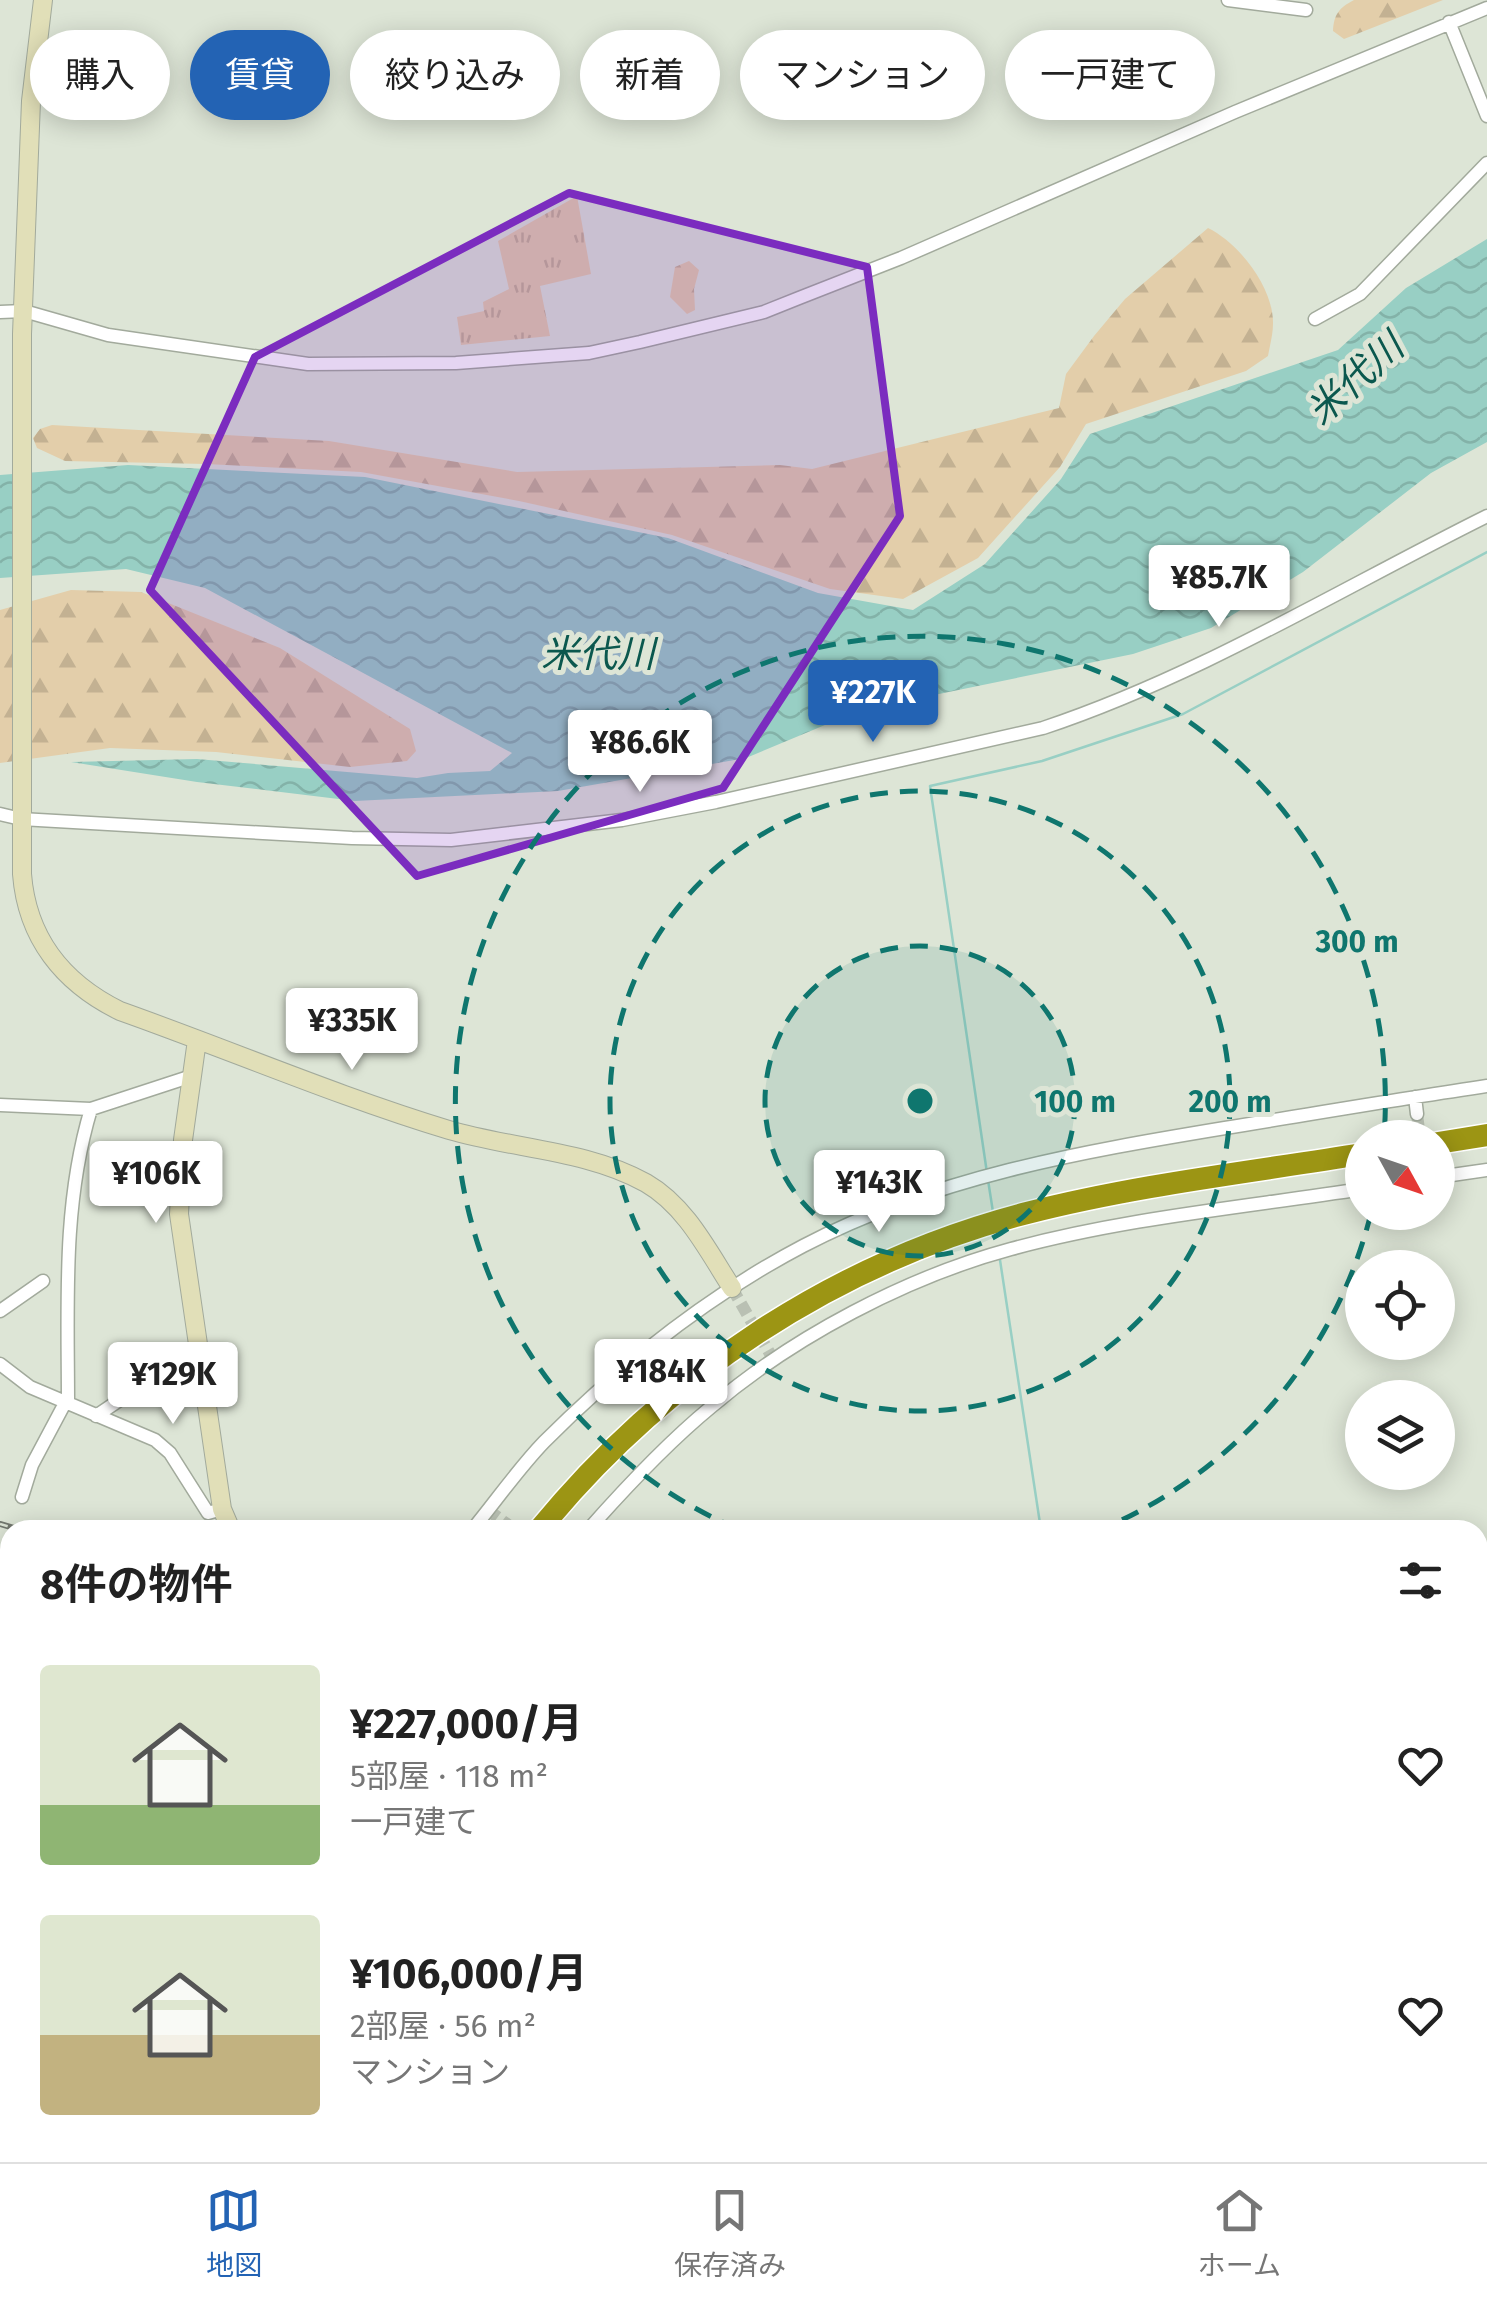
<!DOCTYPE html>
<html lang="ja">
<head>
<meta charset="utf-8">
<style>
	:root { --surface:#fff; --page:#f6f6f6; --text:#222; --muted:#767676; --line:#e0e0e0; --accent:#2363b4 }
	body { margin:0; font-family:"Fira Sans","Noto Sans JP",sans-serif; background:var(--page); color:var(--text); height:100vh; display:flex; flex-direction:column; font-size:38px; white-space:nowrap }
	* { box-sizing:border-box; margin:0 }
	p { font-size:32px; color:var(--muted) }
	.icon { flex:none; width:55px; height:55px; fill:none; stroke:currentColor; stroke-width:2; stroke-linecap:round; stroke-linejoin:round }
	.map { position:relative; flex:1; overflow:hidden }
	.side { position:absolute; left:0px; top:1520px; width:1488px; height:642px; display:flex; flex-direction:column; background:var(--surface); border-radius:30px 30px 0 0; box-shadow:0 5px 25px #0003 }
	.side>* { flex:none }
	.hud { position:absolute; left:30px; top:30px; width:1428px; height:90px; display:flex; gap:20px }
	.needle { width:65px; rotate:130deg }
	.controls { position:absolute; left:1345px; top:1120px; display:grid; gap:20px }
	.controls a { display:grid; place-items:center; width:110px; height:110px; border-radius:50%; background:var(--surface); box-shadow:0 5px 25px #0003; font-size:50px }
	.price { position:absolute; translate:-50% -85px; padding:0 22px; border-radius:10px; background:#fff; color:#222; font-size:32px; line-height:65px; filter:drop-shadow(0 2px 5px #0008) }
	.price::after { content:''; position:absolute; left:50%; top:60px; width:30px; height:22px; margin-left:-15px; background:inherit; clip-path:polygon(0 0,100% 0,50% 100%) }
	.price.current { background:var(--accent); color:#fff }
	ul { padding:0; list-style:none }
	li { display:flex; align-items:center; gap:30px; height:250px; padding:0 40px }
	li span { display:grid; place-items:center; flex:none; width:280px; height:200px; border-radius:10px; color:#555 }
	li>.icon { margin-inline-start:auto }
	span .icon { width:120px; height:120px; fill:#fffc; stroke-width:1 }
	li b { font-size:42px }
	h2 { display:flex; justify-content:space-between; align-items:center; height:120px; padding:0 40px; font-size:42px }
	.tag { padding:0 35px; border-radius:45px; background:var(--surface); box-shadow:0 5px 25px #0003; font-size:35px; line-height:90px }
	.tag.current { background:var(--accent); color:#fff }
	.dock { display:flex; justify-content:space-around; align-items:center; height:140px; border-top:2px solid var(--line); background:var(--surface); font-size:28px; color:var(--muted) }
	.dock a { display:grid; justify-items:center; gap:5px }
	.dock .current { color:var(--accent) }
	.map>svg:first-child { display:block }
	.grass { fill:url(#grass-tufts) }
	.forest { fill:url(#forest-firs) }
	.water { fill:url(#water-waves) }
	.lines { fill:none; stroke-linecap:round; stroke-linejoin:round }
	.stream { stroke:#98cfc4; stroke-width:2.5 }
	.street-tunnel { stroke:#b9c0b3; stroke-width:12; stroke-dasharray:12 6; stroke-linecap:butt }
	.street-casing { stroke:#a2aa9c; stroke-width:15 }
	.secondary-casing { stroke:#a2aa9c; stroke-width:20 }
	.highway-casing { stroke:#fff; stroke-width:25 }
	.street { stroke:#fff; stroke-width:12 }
	.secondary { stroke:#e1dfb8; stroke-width:18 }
	.highway { stroke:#9c9514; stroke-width:22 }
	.rail-casing { stroke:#73786f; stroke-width:6 }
	.rail { stroke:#dde5d6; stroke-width:2.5; stroke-dasharray:8; stroke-linecap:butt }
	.marked { fill:#7b2cbf; fill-opacity:0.2; stroke:#7b2cbf; stroke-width:8; stroke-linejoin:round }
	.ring { fill:none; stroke:#0f766e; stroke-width:5; stroke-dasharray:18 12 }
	.labels { text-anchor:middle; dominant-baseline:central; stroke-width:10; stroke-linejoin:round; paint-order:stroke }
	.water-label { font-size:38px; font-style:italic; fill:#0b584e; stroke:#dde5d6 }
	.centre { fill:#0f766e; stroke:#dde5d6; stroke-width:5 }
	.ring-label { font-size:30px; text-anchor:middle; font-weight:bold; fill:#0f766e; stroke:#dde5d6; stroke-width:10; stroke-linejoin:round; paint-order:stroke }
</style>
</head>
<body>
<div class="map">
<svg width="1487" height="2162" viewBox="0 0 1487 2162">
	<defs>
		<pattern id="grass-tufts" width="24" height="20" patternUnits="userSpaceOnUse" patternTransform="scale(2.5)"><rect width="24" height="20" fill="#e3ceaa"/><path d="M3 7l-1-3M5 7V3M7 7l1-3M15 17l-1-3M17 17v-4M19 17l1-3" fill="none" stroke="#c3b192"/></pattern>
		<pattern id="forest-firs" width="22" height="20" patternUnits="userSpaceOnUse" patternTransform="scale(2.5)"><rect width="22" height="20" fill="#e3ceaa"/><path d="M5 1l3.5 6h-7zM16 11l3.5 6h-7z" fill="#c3b192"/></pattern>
		<pattern id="water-waves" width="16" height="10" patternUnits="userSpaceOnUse" patternTransform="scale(2.5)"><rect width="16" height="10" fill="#98cfc4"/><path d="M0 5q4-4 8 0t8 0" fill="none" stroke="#83b2a8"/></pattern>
	</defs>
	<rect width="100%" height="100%" fill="#dde5d6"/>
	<!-- grass -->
	<path class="grass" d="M577,196L591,274L540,286L550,336L461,345L457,317L484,311L483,302L509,289L498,241Z"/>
	<!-- forest -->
	<path class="forest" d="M1354,0H1443L1344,39L1333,31C1334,14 1339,8 1354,0Z
		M1208,228C1239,243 1274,288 1273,324C1273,334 1270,345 1268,356L1246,371L1086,424L1060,467L978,558L903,599L830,589L672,535L519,501L361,472L206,464L65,461L37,448L33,438L40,429L52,425L329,441L517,472L780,465L812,469L1059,408L1066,374L1094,336L1125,299Z
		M689,261L699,270L694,289L695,310L687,314L670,297L675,267Z
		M71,590L141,592L280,648L410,729L416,751L407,761L350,767L216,752L110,748L0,763V610Z
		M1478,2010L1487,2011V2143L1478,2152Z
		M284,2153V2152L406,2153L405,2162H280Z"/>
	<!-- water -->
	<path class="water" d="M1487,239V442L1431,473L1303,572L1211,628L1133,654L861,710L746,758L558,791L355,801L197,782L71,762L197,759L417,778L448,773L490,771L512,753L205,588L126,569L0,578V475L128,465L365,477L668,538L818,593L913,610L985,564L1061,479L1090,434L1338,350L1406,288Z"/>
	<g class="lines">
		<!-- stream -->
		<path class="stream" d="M987,1173L930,786L1042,761L1183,714L1487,552
			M988,1180L993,1212
			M1000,1260L1041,1530
			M1029,2152L1033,2162"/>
		<!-- street-tunnel -->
		<path class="street-tunnel" d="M1417,1114L1420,1138
			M732,1288L773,1359
			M488,1510L515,1530"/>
		<defs>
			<path id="street" d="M1228,0L1306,10
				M1449,22L1487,116
				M0,312L24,311L108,335L308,364L456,363L589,353L640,342L764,312L799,298L901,258L1235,112L1487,8
				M1315,319L1360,294L1487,163
				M0,814L21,819L352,838L451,840L622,820L716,802L1043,728C1199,676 1340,589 1487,516
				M1415,1097L1417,1114
				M0,1105L91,1109L192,1076
				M1438,1177L1487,1170
				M0,1311L43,1281
				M0,1364L30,1387L155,1440L170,1453L208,1513L222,1509
				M68,1404C68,1305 62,1205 91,1109
				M96,1416L133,1391L202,1376
				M22,1497L32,1465L65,1403
				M472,1530C496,1501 518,1469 544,1442C620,1366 708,1296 803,1246C935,1177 1080,1152 1225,1128C1312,1114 1400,1099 1487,1086
				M588,1530C626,1487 666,1444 711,1407C793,1337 907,1277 1011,1249C1125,1218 1246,1207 1362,1189
				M0,1619L3,1692L10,1718
				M1478,1822L1487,1823
				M0,1826L7,1819L10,1761
				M1478,1867H1487
				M0,1947H10
				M1478,1984L1487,1959
				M0,2076L10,2078
				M6,2149L10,2150
				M26,2152L50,2157
				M643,2152L656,2162
				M523,2162L526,2152
				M684,2162L693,2152
				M782,2162V2152
				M961,2162L962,2152
				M1014,2162L1019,2152
				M1221,2162L1224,2152
				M1299,2162L1307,2152
				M1372,2162L1379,2152
				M1432,2162L1434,2152"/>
			<path id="secondary" d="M43,0L31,101L22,334V874C27,938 63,983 120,1011C230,1050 337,1096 449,1130C513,1149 587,1150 646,1183C686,1206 708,1251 732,1288
				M197,1040L183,1140L179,1214L222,1509L231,1530
				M0,1760L10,1761
				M1478,1951L1487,1958
				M841,2152L842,2162
				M420,2162L421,2152"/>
			<path id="highway" d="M1438,1143L1487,1135
				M539,1530C664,1377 834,1263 1027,1213C1136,1185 1251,1172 1362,1154
				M206,2162L210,2152
				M236,2162L240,2152
				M266,2162L270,2152"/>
		</defs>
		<!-- street casing -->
		<use href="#street" class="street-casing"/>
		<!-- secondary casing -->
		<use href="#secondary" class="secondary-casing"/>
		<!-- highway casing -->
		<use href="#highway" class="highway-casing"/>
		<!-- street -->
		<use href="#street" class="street"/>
		<!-- secondary -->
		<use href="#secondary" class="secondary"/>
		<!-- highway -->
		<use href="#highway" class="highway"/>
		<defs>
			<path id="rail" d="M0,1524L21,1530
				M1478,1763L1487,1764"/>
		</defs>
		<!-- rail casing -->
		<use href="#rail" class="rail-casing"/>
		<!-- rail -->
		<use href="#rail" class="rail"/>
	</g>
	<!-- marked area -->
	<path class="marked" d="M569,193L867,267L900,516L723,788L417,876L150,590L255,357Z"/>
	<!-- distance rings -->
	<circle cx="920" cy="1101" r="155" fill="#0f766e" fill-opacity=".12"/>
	<g class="ring">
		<circle cx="920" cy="1101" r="155"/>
		<circle cx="920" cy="1101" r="310"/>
		<path d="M1371 1213A465 465 0 0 1 1102 1529M738 1529A465 465 0 1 1 1384 1137"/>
	</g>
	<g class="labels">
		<!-- water labels -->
		<g class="water-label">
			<text transform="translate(1355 379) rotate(-42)">米代川</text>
			<text x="598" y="654">米代川</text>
		</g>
	</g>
	<circle cx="920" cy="1101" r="15" class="centre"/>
	<g class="ring-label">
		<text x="1357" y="952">300 m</text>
		<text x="1075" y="1112">100 m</text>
		<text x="1230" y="1112">200 m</text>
	</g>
</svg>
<div class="controls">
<a><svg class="needle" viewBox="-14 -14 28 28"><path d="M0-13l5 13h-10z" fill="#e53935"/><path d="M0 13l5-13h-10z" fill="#767676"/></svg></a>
<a><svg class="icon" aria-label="locate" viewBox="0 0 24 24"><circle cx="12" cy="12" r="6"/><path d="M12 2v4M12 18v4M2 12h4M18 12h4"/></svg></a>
<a><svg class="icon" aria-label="layers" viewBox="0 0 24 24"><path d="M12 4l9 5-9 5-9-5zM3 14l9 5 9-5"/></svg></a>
</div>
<b class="price" style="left:1219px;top:630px">¥85.7K</b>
<b class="price current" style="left:873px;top:745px">¥227K</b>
<b class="price" style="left:640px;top:795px">¥86.6K</b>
<b class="price" style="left:352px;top:1073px">¥335K</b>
<b class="price" style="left:156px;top:1226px">¥106K</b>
<b class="price" style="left:879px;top:1235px">¥143K</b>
<b class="price" style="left:661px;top:1424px">¥184K</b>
<b class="price" style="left:173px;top:1427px">¥129K</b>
<div class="hud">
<a class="tag">購入</a>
<a class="tag current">賃貸</a>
<a class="tag">絞り込み</a>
<a class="tag">新着</a>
<a class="tag">マンション</a>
<a class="tag">一戸建て</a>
</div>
<section class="side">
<h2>8件の物件<svg class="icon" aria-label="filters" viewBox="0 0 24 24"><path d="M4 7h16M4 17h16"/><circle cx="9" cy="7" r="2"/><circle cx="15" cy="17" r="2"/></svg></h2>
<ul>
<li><span style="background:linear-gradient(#dfe7d0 70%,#8fb573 0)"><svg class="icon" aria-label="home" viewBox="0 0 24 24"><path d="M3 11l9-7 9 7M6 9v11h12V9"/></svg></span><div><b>¥227,000/月</b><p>5部屋 · 118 m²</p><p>一戸建て</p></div><svg class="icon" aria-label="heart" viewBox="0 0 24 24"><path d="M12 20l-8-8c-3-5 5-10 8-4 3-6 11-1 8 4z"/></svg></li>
<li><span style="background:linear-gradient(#dfe7d0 60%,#c2b280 0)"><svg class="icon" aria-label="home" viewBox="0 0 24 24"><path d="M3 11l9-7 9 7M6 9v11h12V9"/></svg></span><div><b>¥106,000/月</b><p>2部屋 · 56 m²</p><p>マンション</p></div><svg class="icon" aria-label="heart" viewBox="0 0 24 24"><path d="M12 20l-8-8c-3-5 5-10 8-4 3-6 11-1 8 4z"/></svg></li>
</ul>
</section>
</div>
<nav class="dock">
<a class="current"><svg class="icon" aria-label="map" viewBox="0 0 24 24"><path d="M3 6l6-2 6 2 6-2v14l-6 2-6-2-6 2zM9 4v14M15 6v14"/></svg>地図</a>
<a><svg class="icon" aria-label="saved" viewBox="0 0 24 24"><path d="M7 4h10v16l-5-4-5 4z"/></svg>保存済み</a>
<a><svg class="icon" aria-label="home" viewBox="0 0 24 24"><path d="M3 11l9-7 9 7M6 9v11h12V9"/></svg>ホーム</a>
</nav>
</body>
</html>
